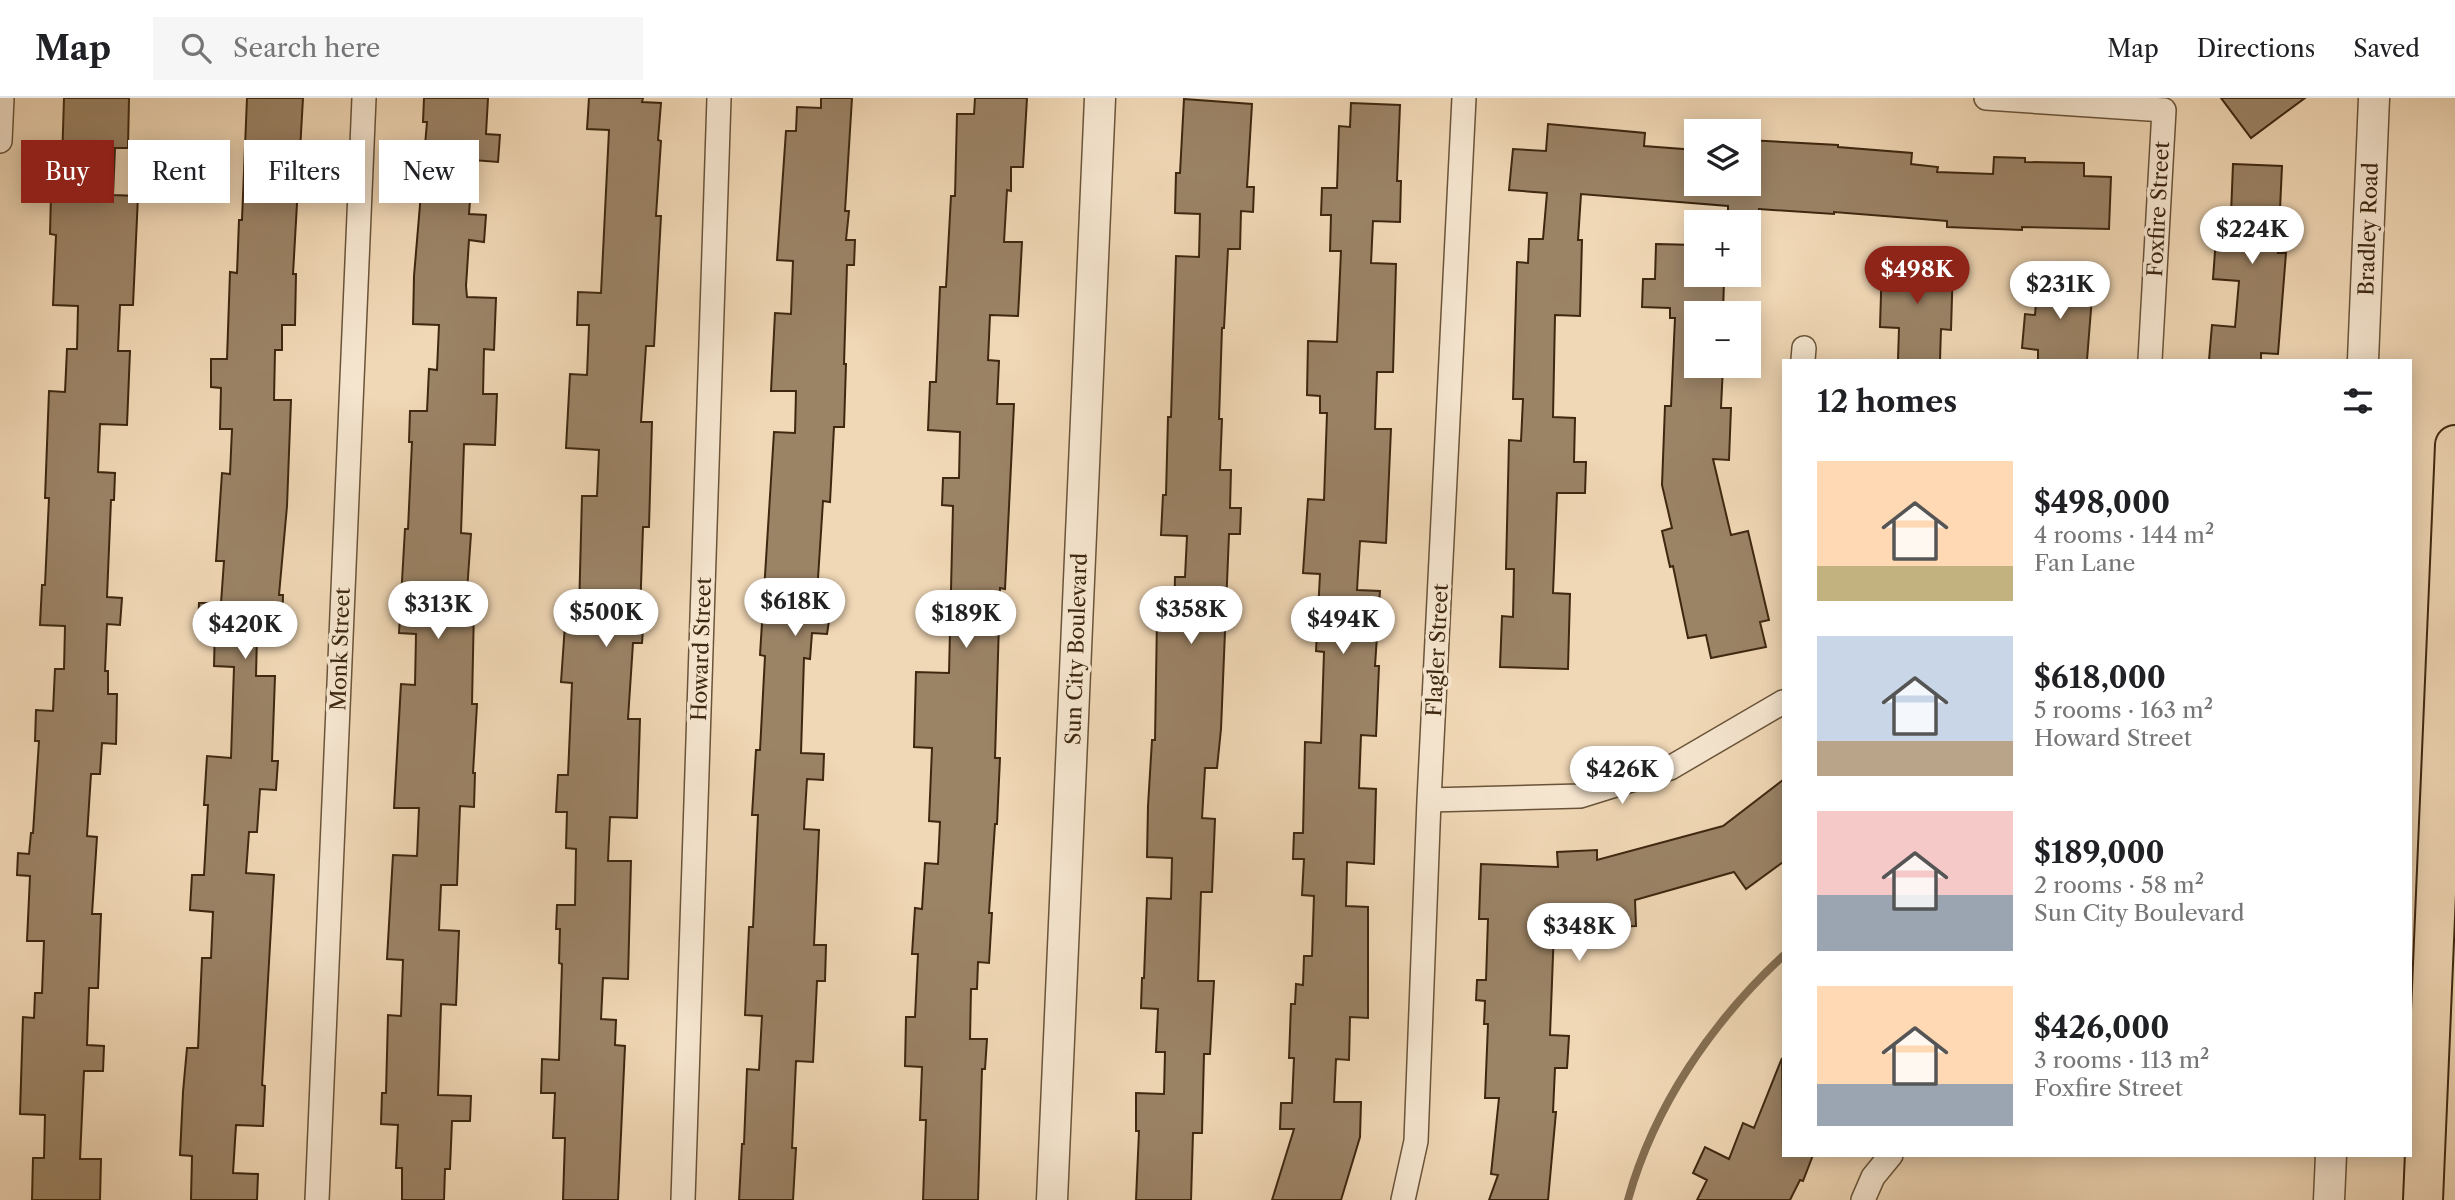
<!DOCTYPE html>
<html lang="en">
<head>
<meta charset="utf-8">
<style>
	:root { --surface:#fff; --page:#f6f6f6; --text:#202124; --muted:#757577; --line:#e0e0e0; --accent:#8f2418 }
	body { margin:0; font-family:"Libre Caslon Text",serif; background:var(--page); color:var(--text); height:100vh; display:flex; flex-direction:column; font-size:26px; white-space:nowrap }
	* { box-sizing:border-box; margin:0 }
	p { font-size:23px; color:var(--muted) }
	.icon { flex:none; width:38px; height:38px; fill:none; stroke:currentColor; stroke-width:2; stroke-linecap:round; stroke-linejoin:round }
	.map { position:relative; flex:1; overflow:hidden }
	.drawer { position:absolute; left:1782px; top:261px; width:630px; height:798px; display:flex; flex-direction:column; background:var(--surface); border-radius:0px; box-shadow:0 4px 18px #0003 }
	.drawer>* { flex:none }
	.banner { position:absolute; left:21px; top:42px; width:665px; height:63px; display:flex; gap:14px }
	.tools { position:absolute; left:1684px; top:21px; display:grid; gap:14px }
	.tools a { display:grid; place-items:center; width:77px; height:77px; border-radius:0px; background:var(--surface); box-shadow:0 4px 18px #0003; font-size:35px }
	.price { position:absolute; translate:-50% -60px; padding:0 16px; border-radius:24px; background:#fff; color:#222; font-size:23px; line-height:46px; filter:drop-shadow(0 2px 4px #0008) }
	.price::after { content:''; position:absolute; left:50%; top:42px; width:21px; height:16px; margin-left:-10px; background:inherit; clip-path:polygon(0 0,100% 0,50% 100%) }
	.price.on { background:var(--accent); color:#fff }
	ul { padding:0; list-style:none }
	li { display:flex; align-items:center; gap:21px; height:175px; padding:0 35px }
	li span { display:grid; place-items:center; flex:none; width:196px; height:140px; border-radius:0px; color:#555 }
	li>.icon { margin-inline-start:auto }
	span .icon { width:84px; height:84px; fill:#fffc; stroke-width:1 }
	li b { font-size:30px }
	h2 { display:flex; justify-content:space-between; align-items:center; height:84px; padding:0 35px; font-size:30px }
	.chip { padding:0 24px; border-radius:0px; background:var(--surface); box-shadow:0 4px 18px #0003; font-size:24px; line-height:63px }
	.chip.on { background:var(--accent); color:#fff }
	header { display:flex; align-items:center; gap:42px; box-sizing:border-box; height:98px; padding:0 35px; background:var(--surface); border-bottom:2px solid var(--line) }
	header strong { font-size:33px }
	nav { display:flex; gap:38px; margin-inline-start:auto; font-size:24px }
	.search { width:490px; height:63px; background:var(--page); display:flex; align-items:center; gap:18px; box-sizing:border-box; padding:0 24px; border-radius:0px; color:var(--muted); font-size:26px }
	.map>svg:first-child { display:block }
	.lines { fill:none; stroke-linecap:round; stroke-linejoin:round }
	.stream { stroke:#846e51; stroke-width:8 }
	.building { fill:#9b8366; stroke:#3e2810; stroke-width:2 }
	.minor-casing { stroke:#6a5439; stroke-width:26 }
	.tertiary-casing { stroke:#6a5439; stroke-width:33 }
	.motorway-casing { stroke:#3e2810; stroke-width:42 }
	.minor { stroke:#f5e5cf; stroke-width:23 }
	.tertiary { stroke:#f5e5cf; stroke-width:30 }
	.motorway { stroke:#f0d7b5; stroke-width:38 }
	.labels { text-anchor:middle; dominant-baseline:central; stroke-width:7; stroke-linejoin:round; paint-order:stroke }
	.street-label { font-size:21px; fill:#3e2810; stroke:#f5e5cf }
</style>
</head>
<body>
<header>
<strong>Map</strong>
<div class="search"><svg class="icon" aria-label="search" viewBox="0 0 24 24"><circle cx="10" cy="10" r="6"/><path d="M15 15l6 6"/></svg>Search here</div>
<nav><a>Map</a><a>Directions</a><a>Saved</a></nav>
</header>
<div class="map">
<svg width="2455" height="1102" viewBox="0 0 2455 1102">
	<rect width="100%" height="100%" fill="#f0d7b5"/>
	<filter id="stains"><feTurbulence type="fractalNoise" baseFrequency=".00286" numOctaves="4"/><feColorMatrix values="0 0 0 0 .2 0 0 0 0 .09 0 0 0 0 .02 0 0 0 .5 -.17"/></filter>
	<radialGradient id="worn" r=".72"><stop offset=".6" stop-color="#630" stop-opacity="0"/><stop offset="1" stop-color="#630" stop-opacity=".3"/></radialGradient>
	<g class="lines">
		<!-- stream -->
		<path class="stream" d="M1628,1102C1654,1008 1712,924 1783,858"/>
	</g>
	<!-- building -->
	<path class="building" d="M64,0H129L128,50H115L113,97L138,98L133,207H120L118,253H130L127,327L100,326L98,374L115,375L114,402H111L107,499L122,500L120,527L107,526L105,573H108V596H117L116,646L102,645L100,676H91L87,738L97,739L92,816H101L98,890H89L87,947L104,948L103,973H84L80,1061H101L100,1102H32L33,1060H44L45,1017L20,1016L23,919L34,920L35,895H42L44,843H27L30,778L17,777L18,755L29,756L31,735H33L39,643H35L36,612L53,613L55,571H64L65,528L40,527L42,487H45L49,400H45L49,293L65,294L67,251H77L78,208L53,207L56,137L50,136L51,96H61Z
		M247,0H303L293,176H296L295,227H282V252H275L274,302H291L287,408L279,497H283L282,537L257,536L256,578H275L272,663H278L276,692L260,691L257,734H249L246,775L274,777L262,987L265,988L263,1028L236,1027L233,1075L258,1076L257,1102H191L192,1058L180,1057L183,994L187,950H198L202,860H211L213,814L190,812L192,777H204L208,707H204L207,658L231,660L234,569L214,568L215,530H198L199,505H221L224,463H216L222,375L230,376L232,331H220L221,290L211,289V261H227L230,174L237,175L239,122H242Z
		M424,0H488L486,36L500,37L498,64L473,62L469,116L486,117L484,144L469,142L466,188L467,199L496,200L494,252L484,251L483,296H497L495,347L464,346L461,435L471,436L466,508H474L472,606H477L473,675H475L474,709L460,708L457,787H441L439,832L459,833L456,907L441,906L438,997L471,998L470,1023H452L450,1071H445L444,1102H402V1070H396L398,1027L381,1026L382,995H386L388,917L401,918L403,862L387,861L393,757L417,758L419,710H394L401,586L415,587L416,536L399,535L405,431H408L412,344H409L410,313H427L429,271L437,272L439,227L413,226L414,178L427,24H423Z
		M589,0H643L642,4L661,5L658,42L661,43L656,118H661L654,248H646L641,324H652L649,429H643L640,516L644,517L642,545H633L628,621H640L637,720L610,719L608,763H631L628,881L603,880L601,921L616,922L615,947L625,948L618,1102H563L565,1040H553L555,995H541L542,961L559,962L562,866L559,865L560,831H556L557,807H575L576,751L566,750L567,714H556L558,677H568L572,585L561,584L566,512L579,513L582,398H597L599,352L566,350L570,276L587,277L589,227H577L578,194L601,195L609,32L587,31Z
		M821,0H852L845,113H849L846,142H855L854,167H847L844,266H846L844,329H834L830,404L823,403L817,496L830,497L829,523L827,536L812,535L810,561L804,560L801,655L824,656L823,682L807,681L804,731L819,732L814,847H826L825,883H817L813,964L796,963L792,1050H796L793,1102H739L742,1046H744L747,971L759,972L762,918L745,917L749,829H753L758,717H752L756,652H760L765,558L760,557L774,334L795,335L796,293H771L775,215L791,216L793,163L777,162L786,33H796L797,9L821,10Z
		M975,0H1027L1023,69H1011V93L1007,92L1004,144H1022L1018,218L990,217L988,262L999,263L997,306H1014L1005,491L1000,490L995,660H1000L997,726H995L989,815H992L989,865L978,864L977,891H971L970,941H987L985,971H982L978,1102H923L926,1022H920L922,969L905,968L906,919H915L918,856H912L915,810L922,811L925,765L938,766L940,724L929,723L932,650L914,649L916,574L949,575L953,408L942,407L943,380H959L960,334L928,332L930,284H936L940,189H946L951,98H955L957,16H974Z
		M2221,0H2305L2251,40Z
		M1184,1L1252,6L1247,89H1254L1253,114L1241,113L1240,151H1228L1224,230H1222L1219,321H1222L1220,372H1231L1230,410H1241L1240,436H1229L1221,631L1217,670H1205L1202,720L1215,721L1212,794H1201L1198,883H1214L1210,956H1204L1202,1035H1193L1191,1102H1136L1139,1033H1136V995L1164,996L1165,954H1156L1158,911L1141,910L1142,880H1144L1147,800L1171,801L1172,760L1147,759L1148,708L1152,642H1155L1157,520L1174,521L1175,479H1185L1187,438L1161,437L1163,397H1166L1168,319H1171L1176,158L1199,159L1200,116L1175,115L1176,75H1180Z
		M1351,5L1400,7L1397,83H1401L1400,124L1373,123L1371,165L1396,166L1393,274H1377L1375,331H1391L1386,445L1360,443L1357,492L1380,493L1375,568H1379L1376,638L1361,637L1359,690L1376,691L1374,766L1347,764L1346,808L1368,809V920L1350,919L1349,962L1336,961L1334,1004H1361L1360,1039L1341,1102H1272L1294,1031H1280L1281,1005H1292L1294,960H1289L1291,906H1295L1296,886L1303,887L1304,858H1312L1314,798L1302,797L1304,761H1293L1294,735H1303L1305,644L1321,645L1324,554L1316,553L1320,476L1303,475L1308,401L1324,402L1327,315H1320V298L1307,297L1308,243L1337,244L1341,153H1330L1331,117H1321L1322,90H1337L1339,28L1350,29Z
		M1548,26L1645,35L1644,48L1696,52V86H1748V42L1838,47V49L1912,55L1911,66L1938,69L1937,74L1993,76L1994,59L2025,60V64L2084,65V78L2111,79L2109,131L2022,129V132L1947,129V123L1834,114V116L1759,111L1758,119L1728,117V108L1581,96L1578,142H1582L1580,218L1555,217L1553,319L1575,320L1574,364H1586L1585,395H1557L1553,495L1570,496L1568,571L1500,569L1502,518L1513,519L1514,471H1506L1509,342L1521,343L1523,301H1513L1517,164L1528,165L1529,141H1543L1547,95L1509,92L1513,51L1546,53Z
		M2233,66L2282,68L2278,155H2286L2278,256L2261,255V262H2209L2212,227L2235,229L2239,183L2213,181L2216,140L2230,142Z
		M1656,146L1696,147V177H1698V181L1724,182L1723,215H1696V268H1723L1721,310H1731L1729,362L1713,361L1731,437L1748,433L1769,522L1760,524L1766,549L1711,560L1706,537L1688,540L1673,468L1670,469L1662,433L1672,430L1662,387L1665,308H1671L1675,220H1670V210L1642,209L1643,181H1655Z
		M1882,163L1953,166L1951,232L1941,231L1940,262H1898L1899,230L1880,229Z
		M2038,181L2093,186L2087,262H2038V252L2022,250L2025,216L2035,217Z
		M1783,682V764L1746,791L1734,774L1635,802L1636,828L1554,831L1550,937L1569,938L1567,970H1555L1553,1014H1556L1548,1102H1489L1498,1077L1491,1076L1499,1000H1485L1488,926H1484L1485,903L1476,902L1477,882H1486L1488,821H1479L1481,766L1558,769L1557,754L1597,752V762L1723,728Z
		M1782,960L1783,1057H1813L1803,1083L1800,1082L1790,1102H1697L1707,1082L1693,1075L1705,1049L1729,1061L1743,1025L1754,1030Z"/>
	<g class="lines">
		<defs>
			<path id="minor" d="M1986,0L2164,12L2150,262
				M0,43L2,0
				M1803,262L1804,250
				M1429,702L1580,698L1670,670L1783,604
				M317,1102L364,0
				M683,1102L719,0
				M1403,1102L1416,1043L1429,702L1464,0
				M1863,1102L1873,1079L1891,1057"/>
			<path id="tertiary" d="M2363,262L2374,0
				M1052,1102L1100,0
				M2329,1102L2331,1057"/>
			<path id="motorway" d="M2423,1102L2455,347"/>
		</defs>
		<!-- minor casing -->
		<use href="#minor" class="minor-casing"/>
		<!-- tertiary casing -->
		<use href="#tertiary" class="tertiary-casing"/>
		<!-- motorway casing -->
		<use href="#motorway" class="motorway-casing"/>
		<!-- minor -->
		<use href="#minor" class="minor"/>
		<!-- tertiary -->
		<use href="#tertiary" class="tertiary"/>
		<!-- motorway -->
		<use href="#motorway" class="motorway"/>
	</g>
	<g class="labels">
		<!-- street labels -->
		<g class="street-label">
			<text transform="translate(2158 111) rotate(-87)">Foxfire Street</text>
			<text transform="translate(2368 131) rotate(-88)">Bradley Road</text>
			<text transform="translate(340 551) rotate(-88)">Monk Street</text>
			<text transform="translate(701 551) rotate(-88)">Howard Street</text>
			<text transform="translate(1076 551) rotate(-88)">Sun City Boulevard</text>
			<text transform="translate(1437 552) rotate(-87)">Flagler Street</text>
		</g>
	</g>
	<rect width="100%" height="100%" filter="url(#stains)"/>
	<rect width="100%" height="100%" fill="url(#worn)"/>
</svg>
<div class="tools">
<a><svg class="icon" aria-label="layers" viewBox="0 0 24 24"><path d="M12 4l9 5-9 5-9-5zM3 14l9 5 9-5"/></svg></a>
<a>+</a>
<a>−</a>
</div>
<b class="price" style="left:2252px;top:168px">$224K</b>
<b class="price on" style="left:1917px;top:208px">$498K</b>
<b class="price" style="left:2060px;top:223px">$231K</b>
<b class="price" style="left:795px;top:540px">$618K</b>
<b class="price" style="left:438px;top:543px">$313K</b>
<b class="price" style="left:1191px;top:548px">$358K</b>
<b class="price" style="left:606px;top:551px">$500K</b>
<b class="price" style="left:966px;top:552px">$189K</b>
<b class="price" style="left:1343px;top:558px">$494K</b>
<b class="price" style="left:245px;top:563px">$420K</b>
<b class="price" style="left:1622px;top:708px">$426K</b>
<b class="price" style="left:1579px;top:865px">$348K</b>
<div class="banner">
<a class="chip on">Buy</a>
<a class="chip">Rent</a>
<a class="chip">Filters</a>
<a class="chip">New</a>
</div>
<section class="drawer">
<h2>12 homes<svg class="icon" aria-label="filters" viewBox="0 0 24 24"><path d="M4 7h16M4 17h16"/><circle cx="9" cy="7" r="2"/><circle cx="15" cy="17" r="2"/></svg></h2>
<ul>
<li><span style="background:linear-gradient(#ffd9b3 75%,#c2b280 0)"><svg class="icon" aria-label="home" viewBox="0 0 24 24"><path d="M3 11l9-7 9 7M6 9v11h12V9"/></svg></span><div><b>$498,000</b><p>4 rooms · 144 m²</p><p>Fan Lane</p></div></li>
<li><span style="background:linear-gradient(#c9d6e8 75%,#b9a48a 0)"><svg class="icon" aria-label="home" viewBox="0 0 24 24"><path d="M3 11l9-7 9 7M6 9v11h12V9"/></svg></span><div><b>$618,000</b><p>5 rooms · 163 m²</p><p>Howard Street</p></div></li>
<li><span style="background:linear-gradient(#f6c9c9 60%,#9aa5b1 0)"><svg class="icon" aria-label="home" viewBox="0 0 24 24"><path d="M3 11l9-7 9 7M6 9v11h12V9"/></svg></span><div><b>$189,000</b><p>2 rooms · 58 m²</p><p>Sun City Boulevard</p></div></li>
<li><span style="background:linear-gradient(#ffd9b3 70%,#9aa5b1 0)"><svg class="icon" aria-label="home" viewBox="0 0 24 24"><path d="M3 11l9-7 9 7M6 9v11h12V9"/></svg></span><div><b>$426,000</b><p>3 rooms · 113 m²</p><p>Foxfire Street</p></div></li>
</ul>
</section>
</div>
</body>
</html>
